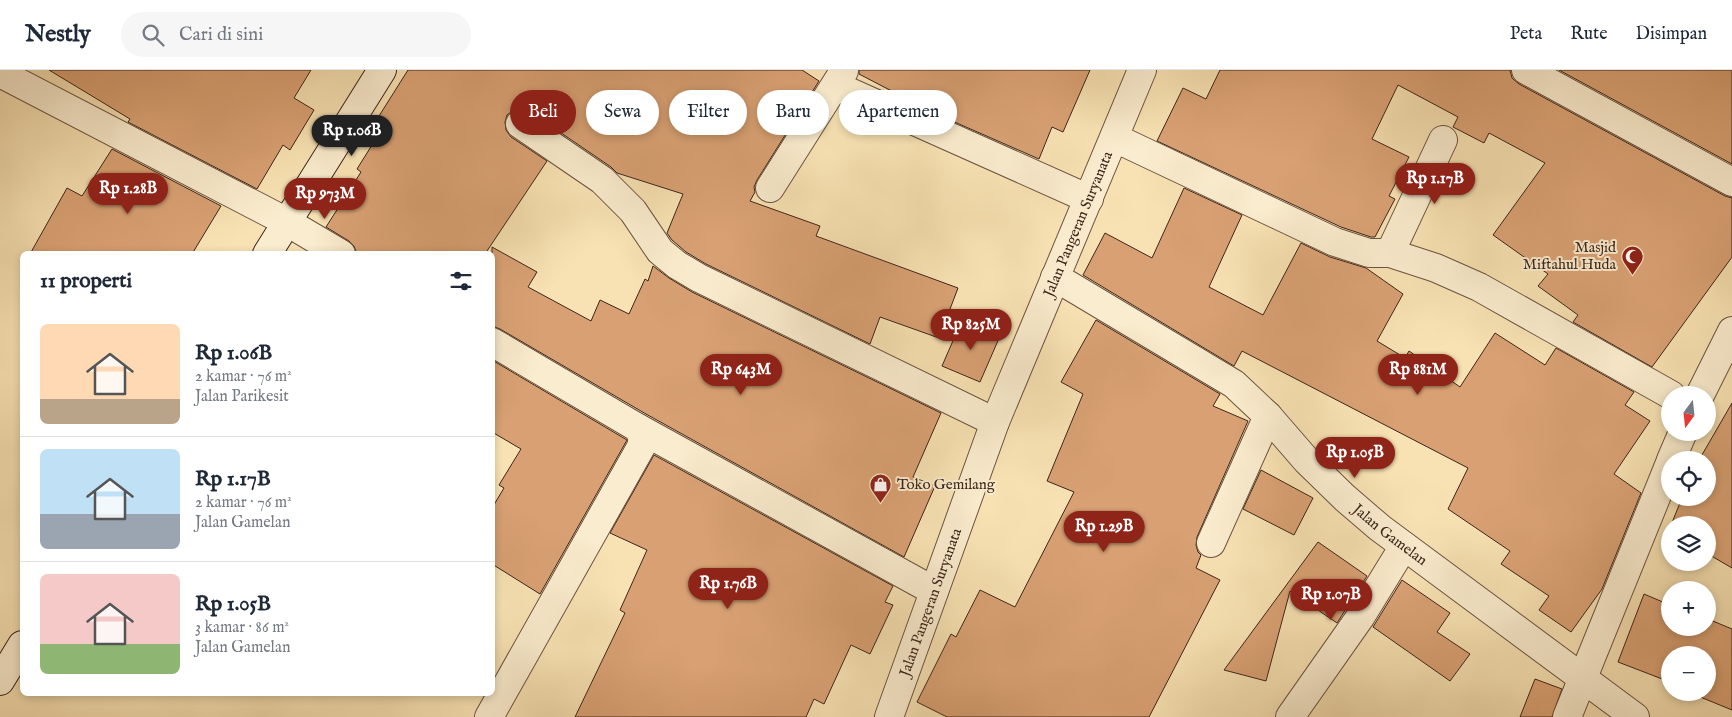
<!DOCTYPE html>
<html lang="id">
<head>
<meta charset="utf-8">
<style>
	:root { --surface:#fff; --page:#f6f6f7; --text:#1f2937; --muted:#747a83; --line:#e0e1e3; --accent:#8f2418 }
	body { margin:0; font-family:"IM FELL English",serif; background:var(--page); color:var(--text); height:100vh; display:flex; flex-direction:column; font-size:19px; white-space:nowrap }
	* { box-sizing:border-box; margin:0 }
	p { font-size:16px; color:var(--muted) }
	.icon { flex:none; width:28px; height:28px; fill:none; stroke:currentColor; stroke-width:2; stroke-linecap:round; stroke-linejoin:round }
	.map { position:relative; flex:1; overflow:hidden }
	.sheet { position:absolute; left:20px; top:181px; width:475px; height:445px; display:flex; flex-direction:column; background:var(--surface); border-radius:8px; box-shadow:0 2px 8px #0003 }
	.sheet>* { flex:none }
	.hud { position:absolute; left:510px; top:20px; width:475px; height:45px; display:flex; gap:10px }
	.needle { width:32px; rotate:195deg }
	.buttons { position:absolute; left:1661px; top:316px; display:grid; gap:10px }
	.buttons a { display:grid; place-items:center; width:55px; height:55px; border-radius:50%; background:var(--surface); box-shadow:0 2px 8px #0003; font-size:25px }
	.price { position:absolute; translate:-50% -42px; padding:0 11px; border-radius:18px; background:var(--accent); color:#fff; font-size:16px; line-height:32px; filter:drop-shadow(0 1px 2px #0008) }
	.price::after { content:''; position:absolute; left:50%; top:30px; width:15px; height:11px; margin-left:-8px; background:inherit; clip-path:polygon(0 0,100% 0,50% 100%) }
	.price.active { background:#222; color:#fff }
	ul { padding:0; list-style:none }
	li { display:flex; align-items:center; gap:15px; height:125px; padding:0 20px }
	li+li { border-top:1px solid var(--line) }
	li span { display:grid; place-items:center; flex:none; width:140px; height:100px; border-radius:8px; color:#555 }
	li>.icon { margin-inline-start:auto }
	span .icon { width:60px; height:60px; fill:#fffc; stroke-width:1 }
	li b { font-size:21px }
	h2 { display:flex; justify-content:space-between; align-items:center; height:60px; padding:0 20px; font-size:21px }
	.tag { padding:0 18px; border-radius:22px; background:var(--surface); box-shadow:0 2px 8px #0003; font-size:18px; line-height:45px }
	.tag.active { background:var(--accent); color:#fff }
	header { display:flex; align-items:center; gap:30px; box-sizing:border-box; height:70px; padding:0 25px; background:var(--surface); border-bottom:1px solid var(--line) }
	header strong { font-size:24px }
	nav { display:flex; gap:28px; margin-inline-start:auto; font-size:18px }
	.search { width:350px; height:45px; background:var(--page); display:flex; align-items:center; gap:12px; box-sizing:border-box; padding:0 18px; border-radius:28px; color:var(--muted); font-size:19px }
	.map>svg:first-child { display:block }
	.building { fill:#d9a173; stroke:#3d251b }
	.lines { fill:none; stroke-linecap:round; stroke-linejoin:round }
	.street-casing { stroke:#6c5441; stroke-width:30 }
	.secondary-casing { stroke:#3d251b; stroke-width:30 }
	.street { stroke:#faecce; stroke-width:28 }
	.secondary { stroke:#faecce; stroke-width:28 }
	.labels { text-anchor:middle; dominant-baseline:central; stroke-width:4; stroke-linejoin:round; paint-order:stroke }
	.street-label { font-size:15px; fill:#3d251b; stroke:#faecce }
	.poi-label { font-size:15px; fill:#3d251b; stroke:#faecce; text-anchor:end }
</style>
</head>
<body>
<header>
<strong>Nestly</strong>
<div class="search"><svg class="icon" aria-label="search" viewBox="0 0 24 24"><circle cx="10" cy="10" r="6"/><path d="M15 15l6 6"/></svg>Cari di sini</div>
<nav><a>Peta</a><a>Rute</a><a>Disimpan</a></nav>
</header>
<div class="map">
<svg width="1732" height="647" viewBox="0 0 1732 647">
	<rect width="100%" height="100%" fill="#f8e2b3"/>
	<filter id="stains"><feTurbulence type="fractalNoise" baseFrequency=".004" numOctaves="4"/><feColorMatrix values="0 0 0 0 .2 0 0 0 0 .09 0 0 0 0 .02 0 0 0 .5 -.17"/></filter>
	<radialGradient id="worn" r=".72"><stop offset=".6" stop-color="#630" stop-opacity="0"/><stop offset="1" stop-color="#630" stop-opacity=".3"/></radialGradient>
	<!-- building -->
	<path class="building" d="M49,0H311L294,28L314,40L290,80L283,75L257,119L128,52L130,49Z
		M408,0H802L819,11L757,110L754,117L755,122L750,131L820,156L816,166L958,218L939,268L880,247L870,274L706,194L686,182L672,170L667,163L683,124L617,103L611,97L529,41L522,39L514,40L507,45L505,52L506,60L511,67L547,91L485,184H357L354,176L349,171L326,157L361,102L357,99L387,51L379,46Z
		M859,0H1090L1063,62L1052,57L1039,89L934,43L859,4Z
		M1220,0H1510L1512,8L1519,14L1725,126L1732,128V187L1652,297L1573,252L1578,245L1538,216L1548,204L1493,165L1545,93L1489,63L1484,73L1453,57L1458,47L1398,15L1372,69L1409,87L1389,126L1395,129L1375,167H1371L1341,157L1157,71L1183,18L1206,29Z
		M1559,0H1732V94Z
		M112,79L221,136L192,184H30L67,118L82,126Z
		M1184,118L1242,145L1209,217L1263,245L1301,173L1330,187L1366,198L1403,224L1377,271L1405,288L1409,281L1460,317L1495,263L1545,295L1556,278L1634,322L1625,335L1650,351L1614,404L1641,423L1602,519L1571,562L1539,540L1549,526L1501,494L1510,481L1448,439L1468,398L1242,281L1234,296L1083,205L1105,163L1152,188Z
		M492,177L537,202L528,217L591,251L600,230L629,244L645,209L648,211L653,196L669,208L692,222L941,343L913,407L935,416L904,487L646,344L500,259L492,256Z
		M962,250L1000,266L980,312L942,296Z
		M1096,250L1220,324L1213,336L1248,351L1197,467L1196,475L1198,482L1201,485L1196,498L1220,510L1149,647H947L917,632L951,564L956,567L980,520L1015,537L1074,422L1047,411L1083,324L1061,312Z
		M492,290L627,370L540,524L492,494V438L504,418L499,415L521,379L492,362Z
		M1732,333V498L1708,484V455H1671L1682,428H1708V390H1699Z
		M654,385L893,516L885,532L893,535L870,584L851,575L824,634L814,629L806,647H575L625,543L620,540L647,480L610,463Z
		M1261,400L1313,428L1294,465L1243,439Z
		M1318,472L1367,506L1337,553L1290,521L1266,611L1224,600Z
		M1402,510L1450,543L1437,562L1470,584L1450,611L1373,557Z
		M1644,524L1670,535V558H1708V549L1732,559V640L1693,624L1694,622H1708V585H1670V612L1618,592Z
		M1535,609L1562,619L1552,647H1520Z"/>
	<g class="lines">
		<defs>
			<g id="street">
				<path d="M1526,0L1732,112"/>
				<path d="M0,3L287,152L341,184"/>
				<path d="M836,16L1089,129"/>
				<path d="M520,54L602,110L633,141L660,181L677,195L699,208L995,352"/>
				<path d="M1115,68L1335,172L1369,183H1390L1436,198L1479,217L1671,325"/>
				<path d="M770,118L844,1"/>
				<path d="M1390,183L1443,70"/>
				<path id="s1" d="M1055,207L1234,314L1268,346L1307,391L1345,428L1380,458L1635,647"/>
				<path d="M1700,325L1732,261"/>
				<path d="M638,358L934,521"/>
				<path d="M1671,390L1683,362"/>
				<path d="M1211,473L1268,346"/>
				<path d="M489,647L641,377L643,368L638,358L492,272"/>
				<path id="s2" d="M889,647L995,352L1142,0"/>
				<path d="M1290,647L1361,546L1404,476"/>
				<path d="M1567,647L1670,393"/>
			</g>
			<path id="secondary" d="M267,184L382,0
				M0,611L22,575"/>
		</defs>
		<!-- street casing -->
		<use href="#street" class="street-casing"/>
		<!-- secondary casing -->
		<use href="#secondary" class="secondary-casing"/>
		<!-- street -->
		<use href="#street" class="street"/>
		<!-- secondary -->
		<use href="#secondary" class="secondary"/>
	</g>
	<!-- icons -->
	<defs>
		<symbol id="mosque-pin" viewBox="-11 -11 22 30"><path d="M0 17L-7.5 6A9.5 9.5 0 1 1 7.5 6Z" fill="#8f2418" stroke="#faecce"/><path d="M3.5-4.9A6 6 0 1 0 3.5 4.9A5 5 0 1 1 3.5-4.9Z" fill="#fff"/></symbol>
		<symbol id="shop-pin" viewBox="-11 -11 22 30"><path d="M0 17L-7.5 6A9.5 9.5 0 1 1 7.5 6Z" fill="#8f2418" stroke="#faecce"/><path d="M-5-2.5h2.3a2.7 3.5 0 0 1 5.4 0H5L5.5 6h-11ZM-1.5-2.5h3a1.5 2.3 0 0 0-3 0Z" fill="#fff"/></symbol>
	</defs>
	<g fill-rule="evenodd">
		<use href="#mosque-pin" x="1620" y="174" width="25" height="34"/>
		<use href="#shop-pin" x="868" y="402" width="25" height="34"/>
	</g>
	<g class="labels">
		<!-- street labels -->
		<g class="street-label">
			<text stroke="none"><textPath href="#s2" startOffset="528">Jalan Pangeran Suryanata</textPath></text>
			<text stroke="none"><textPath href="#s1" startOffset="426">Jalan Gamelan</textPath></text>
			<text stroke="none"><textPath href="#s2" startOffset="122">Jalan Pangeran Suryanata</textPath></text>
		</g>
		<!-- poi labels -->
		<g class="poi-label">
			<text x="1616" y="177">Masjid<tspan x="1616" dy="17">Miftahul Huda</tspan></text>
			<text x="897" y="414" text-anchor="start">Toko Gemilang</text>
		</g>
	</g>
	<rect width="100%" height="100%" filter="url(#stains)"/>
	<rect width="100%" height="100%" fill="url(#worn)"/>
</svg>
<div class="buttons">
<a><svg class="needle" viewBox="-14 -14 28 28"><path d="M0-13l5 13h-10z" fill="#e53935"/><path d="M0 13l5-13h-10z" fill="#747a83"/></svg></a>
<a><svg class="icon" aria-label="locate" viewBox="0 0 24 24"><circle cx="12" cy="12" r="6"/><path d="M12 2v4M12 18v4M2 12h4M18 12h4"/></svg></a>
<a><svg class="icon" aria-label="layers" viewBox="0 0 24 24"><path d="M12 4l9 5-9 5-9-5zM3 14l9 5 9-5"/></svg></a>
<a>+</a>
<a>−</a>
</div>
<b class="price active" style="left:352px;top:87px">Rp 1.06B</b>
<b class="price" style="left:1435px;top:135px">Rp 1.17B</b>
<b class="price" style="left:128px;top:145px">Rp 1.28B</b>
<b class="price" style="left:325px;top:150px">Rp 973M</b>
<b class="price" style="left:971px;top:281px">Rp 825M</b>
<b class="price" style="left:741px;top:326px">Rp 643M</b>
<b class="price" style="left:1418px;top:326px">Rp 881M</b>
<b class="price" style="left:1355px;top:409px">Rp 1.05B</b>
<b class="price" style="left:1104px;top:483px">Rp 1.29B</b>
<b class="price" style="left:728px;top:540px">Rp 1.76B</b>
<b class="price" style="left:1331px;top:551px">Rp 1.07B</b>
<div class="hud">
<a class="tag active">Beli</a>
<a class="tag">Sewa</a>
<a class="tag">Filter</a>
<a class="tag">Baru</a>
<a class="tag">Apartemen</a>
</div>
<section class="sheet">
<h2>11 properti<svg class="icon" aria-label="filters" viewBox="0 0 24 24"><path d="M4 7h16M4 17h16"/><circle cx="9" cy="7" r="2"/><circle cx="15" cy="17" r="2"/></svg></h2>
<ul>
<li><span style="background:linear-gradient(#ffd9b3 75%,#b9a48a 0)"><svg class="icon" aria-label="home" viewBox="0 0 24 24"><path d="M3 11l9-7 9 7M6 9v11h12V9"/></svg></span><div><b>Rp 1.06B</b><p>2 kamar · 76 m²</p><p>Jalan Parikesit</p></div></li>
<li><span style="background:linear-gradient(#bfe0f5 65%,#9aa5b1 0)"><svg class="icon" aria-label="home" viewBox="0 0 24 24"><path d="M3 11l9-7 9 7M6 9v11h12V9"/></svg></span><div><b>Rp 1.17B</b><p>2 kamar · 76 m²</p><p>Jalan Gamelan</p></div></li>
<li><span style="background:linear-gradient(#f6c9c9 70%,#8fb573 0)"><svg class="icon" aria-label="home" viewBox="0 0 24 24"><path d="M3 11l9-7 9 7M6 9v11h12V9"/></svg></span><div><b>Rp 1.05B</b><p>3 kamar · 86 m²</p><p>Jalan Gamelan</p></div></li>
</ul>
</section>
</div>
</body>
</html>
